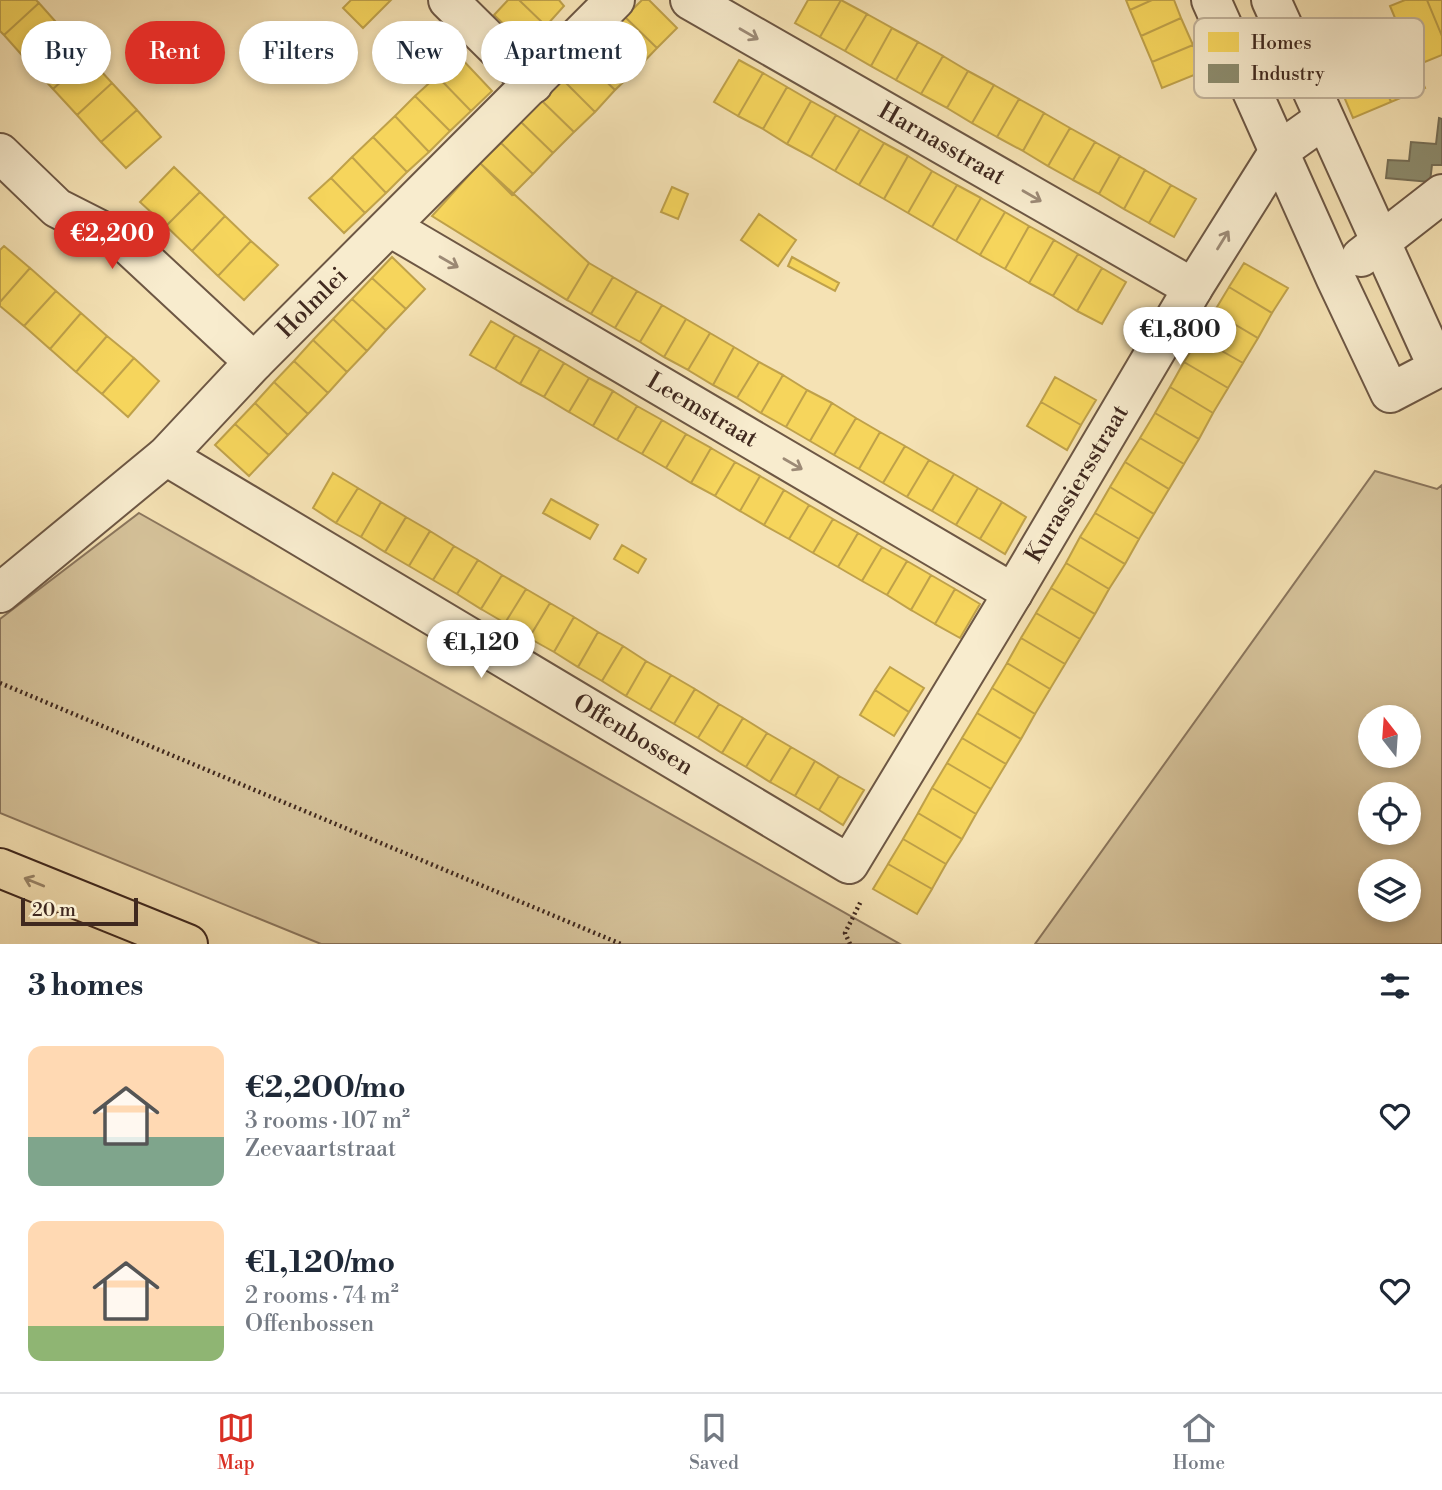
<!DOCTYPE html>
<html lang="en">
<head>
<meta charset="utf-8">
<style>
	:root { --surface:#fff; --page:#f2f2f3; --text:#1f2937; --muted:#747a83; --line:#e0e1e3; --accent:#d93025 }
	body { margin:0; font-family:"Libre Bodoni",serif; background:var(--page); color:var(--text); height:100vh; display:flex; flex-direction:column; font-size:26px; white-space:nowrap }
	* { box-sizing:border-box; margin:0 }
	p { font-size:23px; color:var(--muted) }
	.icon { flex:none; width:38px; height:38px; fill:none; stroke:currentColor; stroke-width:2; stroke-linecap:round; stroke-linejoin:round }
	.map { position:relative; height:944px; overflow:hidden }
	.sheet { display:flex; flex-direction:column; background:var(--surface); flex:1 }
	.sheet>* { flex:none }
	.hud { position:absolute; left:21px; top:21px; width:700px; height:63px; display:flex; gap:14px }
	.needle { width:46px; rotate:343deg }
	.controls { position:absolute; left:1358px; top:705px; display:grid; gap:14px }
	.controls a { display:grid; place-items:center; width:63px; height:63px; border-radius:50%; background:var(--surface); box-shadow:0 4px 10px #0003; font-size:35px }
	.scale { position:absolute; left:21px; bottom:18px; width:117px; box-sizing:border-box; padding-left:7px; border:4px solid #40291f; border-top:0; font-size:19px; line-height:24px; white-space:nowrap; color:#40291f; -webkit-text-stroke:5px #f8ecce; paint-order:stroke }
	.price { position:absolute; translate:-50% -60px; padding:0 16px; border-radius:24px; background:#fff; color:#222; font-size:23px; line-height:46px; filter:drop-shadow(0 2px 4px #0008) }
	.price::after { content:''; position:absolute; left:50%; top:42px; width:21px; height:16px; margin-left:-10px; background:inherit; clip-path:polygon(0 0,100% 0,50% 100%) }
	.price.on { background:var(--accent); color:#fff }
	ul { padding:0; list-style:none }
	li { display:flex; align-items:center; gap:21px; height:175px; padding:0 28px }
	li span { display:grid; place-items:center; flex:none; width:196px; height:140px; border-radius:14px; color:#555 }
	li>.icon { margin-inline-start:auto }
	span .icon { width:84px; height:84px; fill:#fffc; stroke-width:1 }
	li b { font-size:30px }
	h2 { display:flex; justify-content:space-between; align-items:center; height:84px; padding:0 28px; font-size:30px }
	.chip { padding:0 24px; border-radius:32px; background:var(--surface); box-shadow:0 4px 10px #0003; font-size:24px; line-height:63px }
	.chip.on { background:var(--accent); color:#fff }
	.tab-bar { display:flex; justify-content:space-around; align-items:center; height:98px; border-top:2px solid var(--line); background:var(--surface); font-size:19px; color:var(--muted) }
	.tab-bar a { display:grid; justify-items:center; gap:4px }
	.tab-bar .on { color:var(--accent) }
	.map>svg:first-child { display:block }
	.green { fill:#d6c39b; stroke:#8b765d; stroke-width:2; fill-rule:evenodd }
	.homes { fill:#f6d55c; stroke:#bfa14a; stroke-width:2 }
	.industry { fill:#8c8c6e; stroke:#756e56; stroke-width:2 }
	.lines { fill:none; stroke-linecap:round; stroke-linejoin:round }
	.minor-casing { stroke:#6d5744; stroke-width:42 }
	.primary-casing { stroke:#40291f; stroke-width:42 }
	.path { stroke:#40291f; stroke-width:4.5; stroke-dasharray:2 3.5; stroke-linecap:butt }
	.minor { stroke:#f8ecce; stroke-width:38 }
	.primary { stroke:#f5e2b4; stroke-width:38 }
	.oneway { stroke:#9c8a76 }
	.oneway2 { stroke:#9a866a }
	.labels { text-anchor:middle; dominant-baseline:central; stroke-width:7; stroke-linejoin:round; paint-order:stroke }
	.street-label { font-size:24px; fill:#40291f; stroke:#f8ecce }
	.key { fill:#f8ecce; stroke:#c1b29a; stroke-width:2 }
	.key-label { font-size:19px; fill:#40291f }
</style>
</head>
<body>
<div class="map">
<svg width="1442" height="944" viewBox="0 0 1442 944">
	<rect width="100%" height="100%" fill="#f5e2b4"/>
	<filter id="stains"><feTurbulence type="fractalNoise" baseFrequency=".00286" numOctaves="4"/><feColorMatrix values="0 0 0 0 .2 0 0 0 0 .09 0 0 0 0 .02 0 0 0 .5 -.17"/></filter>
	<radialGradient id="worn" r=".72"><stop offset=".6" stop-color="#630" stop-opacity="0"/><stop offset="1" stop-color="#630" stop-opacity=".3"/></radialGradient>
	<!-- green -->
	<path class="green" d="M1375,471L1437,489L1442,485V944H1035ZM1370,718H1409V756H1370ZM1409,794V833H1370V794ZM1370,872H1409V910H1370Z
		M139,513L900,944H321L0,813V619Z"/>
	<!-- homes -->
	<path class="homes" d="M0,0H36L39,3L4,35L0,31Z
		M351,0H391L363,28L343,8Z
		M508,0H519L546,26L526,45L494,15Z
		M519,0H559L564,6L546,26Z
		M642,0H649L677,28L657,48L625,17Z
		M808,0H841L820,37L795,23Z
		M841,0L867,14L845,51L820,37Z
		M1126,0H1152L1130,10Z
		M1152,0H1174L1181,18L1141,36L1130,10Z
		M1405,0H1427L1442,36V55L1415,66L1390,6Z
		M1427,0H1442V36Z
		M39,3L63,30L28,62L4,35Z
		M867,14L892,28L871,66L845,51Z
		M625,17L657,48L636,70L604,38Z
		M1181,18L1193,45L1152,62L1141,36Z
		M1398,24L1425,88L1391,102L1364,38Z
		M892,28L918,42L896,80L871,66Z
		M63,30L88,57L53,89L28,62Z
		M604,38L636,70L615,90L583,59Z
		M1364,38L1391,102L1353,118L1326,54Z
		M918,42L943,56L921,94L896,80Z
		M1193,45L1204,71L1162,88L1152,62Z
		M458,55L492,91L471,111L437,76Z
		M943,56L968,71L947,108L921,94Z
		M88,57L112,83L77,115L53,89Z
		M583,59L615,90L595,112L563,80Z
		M739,60L763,73L738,116L714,102Z
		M968,71L994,85L972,123L947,108Z
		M763,73L787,87L763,129L738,116Z
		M437,76L471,111L450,131L415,96Z
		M563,80L595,112L574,132L542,101Z
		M112,83L137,110L101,142L77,115Z
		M994,85L1019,99L997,137L972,123Z
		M787,87L811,101L787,144L763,129Z
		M415,96L450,131L429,152L395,116Z
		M1019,99L1044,113L1023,151L997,137Z
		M542,101L574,132L553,153L521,122Z
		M811,101L836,115L811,157L787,144Z
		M137,110L161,137L126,168L101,142Z
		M1044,113L1070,128L1048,166L1023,151Z
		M836,115L860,129L835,171L811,157Z
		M395,116L429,152L407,172L373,137Z
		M521,122L553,153L533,174L501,143Z
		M1070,128L1095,142L1073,180L1048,166Z
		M860,129L884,143L859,185L835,171Z
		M373,137L407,172L386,193L352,157Z
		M1095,142L1120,156L1099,194L1073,180Z
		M501,143L533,174L512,195L480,163Z
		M884,143L908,156L884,199L859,185Z
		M908,156L932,171L908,213L884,199Z
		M1120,156L1145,170L1124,209L1099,194Z
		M352,157L386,193L365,213L331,178Z
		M480,163L589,263L567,300L432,216Z
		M174,167L200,192L166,226L140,202Z
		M1145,170L1171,185L1149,223L1124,209Z
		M932,171L957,185L932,227L908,213Z
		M331,178L365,213L344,233L309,198Z
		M957,185L981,198L956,241L932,227Z
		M1171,185L1196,199L1174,237L1149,223Z
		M672,187L688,194L678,219L661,212Z
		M200,192L225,216L192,251L166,226Z
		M981,198L1005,212L980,255L956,241Z
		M1005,212L1029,226L1005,269L980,255Z
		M759,214L796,240L778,266L741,240Z
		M225,216L251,241L218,276L192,251Z
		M1029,226L1054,240L1029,283L1005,269Z
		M1054,240L1078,254L1053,296L1029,283Z
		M251,241L278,265L244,300L218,276Z
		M4,246L30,268L0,302V250Z
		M1078,254L1102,268L1077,311L1053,296Z
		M392,257L425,289L406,309L372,278Z
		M792,257L839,283L835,291L788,266Z
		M589,263L613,277L591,314L567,300Z
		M1244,263L1288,288L1272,313L1229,287Z
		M30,268L56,291L24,326L0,306V302Z
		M1102,268L1126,282L1102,324L1077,311Z
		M613,277L637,291L615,328L591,314Z
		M372,278L406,309L386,330L352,299Z
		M1229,287L1272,313L1258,338L1214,312Z
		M56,291L81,313L50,349L24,326Z
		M637,291L662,305L640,342L615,328Z
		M352,299L386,330L367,351L333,319Z
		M662,305L686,319L664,357L640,342Z
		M1214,312L1258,338L1243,363L1199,338Z
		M81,313L107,336L76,372L50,349Z
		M333,319L367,351L347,372L313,340Z
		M686,319L710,333L688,370L664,357Z
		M491,321L515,335L495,369L470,355Z
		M710,333L734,347L713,385L688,370Z
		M515,335L540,349L520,384L495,369Z
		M107,336L134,358L102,394L76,372Z
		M1199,338L1243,363L1228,388L1184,362Z
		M313,340L347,372L328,393L294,361Z
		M734,347L759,362L737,398L713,385Z
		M540,349L564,363L544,397L520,384Z
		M134,358L159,381L128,417L102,394Z
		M294,361L328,393L308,414L274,382Z
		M759,362L783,375L761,413L737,398Z
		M1184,362L1228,388L1213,413L1170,387Z
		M564,363L589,378L569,412L544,397Z
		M783,375L807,390L786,427L761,413Z
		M1055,377L1096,400L1081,425L1041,402Z
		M589,378L613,391L593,426L569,412Z
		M274,382L308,414L288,435L255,403Z
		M1170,387L1213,413L1199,439L1155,413Z
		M807,390L832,403L810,441L786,427Z
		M613,391L637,406L617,440L593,426Z
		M1041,402L1081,425L1067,450L1027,426Z
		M255,403L288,435L269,455L235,424Z
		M832,403L856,418L834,455L810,441Z
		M637,406L662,420L642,454L617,440Z
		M1155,413L1199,439L1184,464L1140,438Z
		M856,418L880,432L859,469L834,455Z
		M662,420L686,434L666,468L642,454Z
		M235,424L269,455L249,476L215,445Z
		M880,432L905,446L883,483L859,469Z
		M686,434L711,448L691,483L666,468Z
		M1140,438L1184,464L1169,489L1125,462Z
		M905,446L929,460L907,497L883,483Z
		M711,448L735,462L715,496L691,483Z
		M929,460L954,474L932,511L907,497Z
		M735,462L760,476L740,511L715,496Z
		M1125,462L1169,489L1154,514L1110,487Z
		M333,473L358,488L336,523L313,508Z
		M954,474L978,488L956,525L932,511Z
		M760,476L784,490L764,525L740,511Z
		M1110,487L1154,514L1139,539L1095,513Z
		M358,488L381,502L361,537L336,523Z
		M978,488L1002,502L980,539L956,525Z
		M784,490L809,505L789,539L764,525Z
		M551,499L598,525L590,539L543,513Z
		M381,502L406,517L385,552L361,537Z
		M1002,502L1026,517L1005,554L980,539Z
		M809,505L833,519L813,553L789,539Z
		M1095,513L1139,539L1125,564L1080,537Z
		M406,517L430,531L409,566L385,552Z
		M833,519L858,533L838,567L813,553Z
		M430,531L454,546L433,580L409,566Z
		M858,533L882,547L862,581L838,567Z
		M1080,537L1125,564L1109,589L1066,563Z
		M622,545L646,559L638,573L614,559Z
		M454,546L478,560L457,594L433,580Z
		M882,547L907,561L887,595L862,581Z
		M478,560L502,575L481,609L457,594Z
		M907,561L931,575L911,610L887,595Z
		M1066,563L1109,589L1095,614L1051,588Z
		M502,575L526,589L505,623L481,609Z
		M931,575L955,589L935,624L911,610Z
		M1051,588L1095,614L1080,639L1036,613Z
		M526,589L550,603L529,638L505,623Z
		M955,589L980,604L960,638L935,624Z
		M550,603L574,617L554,652L529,638Z
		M1036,613L1080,639L1065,664L1021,638Z
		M574,617L598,632L578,667L554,652Z
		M598,632L623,646L602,681L578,667Z
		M1021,638L1065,664L1050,689L1007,663Z
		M623,646L646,661L626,696L602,681Z
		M646,661L671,675L650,710L626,696Z
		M1007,663L1050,689L1035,714L992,688Z
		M890,667L924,688L909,712L875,690Z
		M671,675L695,689L674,724L650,710Z
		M992,688L1035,714L1021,739L977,713Z
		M695,689L719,704L698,738L674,724Z
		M875,690L909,712L894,736L860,715Z
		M719,704L743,718L722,753L698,738Z
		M977,713L1021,739L1006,764L962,738Z
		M743,718L767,733L746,767L722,753Z
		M767,733L791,747L770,782L746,767Z
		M962,738L1006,764L991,789L947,763Z
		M791,747L815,761L795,796L770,782Z
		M815,761L839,776L819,810L795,796Z
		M947,763L991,789L976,814L932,788Z
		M839,776L864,790L843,825L819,810Z
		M932,788L976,814L962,839L918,813Z
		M918,813L962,839L946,864L903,839Z
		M903,839L946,864L932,889L888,864Z
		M888,864L932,889L917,914L873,889Z"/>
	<!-- industry -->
	<path class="industry" d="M1439,118L1442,119V165H1432L1430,182L1386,178L1388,160L1409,161L1411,142L1436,144Z"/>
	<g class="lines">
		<defs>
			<g id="minor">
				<path d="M448,0L533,84"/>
				<path id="s1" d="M690,0L1193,288"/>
				<path d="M1211,0L1336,279L1390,393L1438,368L1271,0"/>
				<path d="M0,153L57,208L126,243L254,362"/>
				<path id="s2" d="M390,227L1013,593"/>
				<path d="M1361,257L1442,194"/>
				<path id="s3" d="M166,456L849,864L1013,593L1193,288L1279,151L1324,119"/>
				<path id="s4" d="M0,593L166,456L254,362L615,0"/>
			</g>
			<path id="primary" d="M0,868L188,944"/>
		</defs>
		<!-- minor casing -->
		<use href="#minor" class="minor-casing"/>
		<!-- primary casing -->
		<use href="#primary" class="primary-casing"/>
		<!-- path -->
		<path class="path" d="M0,683L621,944
			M850,944L845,933L861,901"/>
		<!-- minor -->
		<use href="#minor" class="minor"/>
		<!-- primary -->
		<use href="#primary" class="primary"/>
	</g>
	<!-- one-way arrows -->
	<defs><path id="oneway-shaft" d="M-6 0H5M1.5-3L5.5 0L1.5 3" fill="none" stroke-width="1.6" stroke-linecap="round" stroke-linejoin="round" transform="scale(1.75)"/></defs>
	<g class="oneway">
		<use href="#oneway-shaft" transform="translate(749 34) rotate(30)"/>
		<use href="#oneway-shaft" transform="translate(1032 196) rotate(30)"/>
		<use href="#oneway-shaft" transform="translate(1223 240) rotate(-58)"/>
		<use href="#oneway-shaft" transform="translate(449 262) rotate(30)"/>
		<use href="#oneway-shaft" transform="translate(793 464) rotate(30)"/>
	</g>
	<use class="oneway2" href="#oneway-shaft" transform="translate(34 882) rotate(-158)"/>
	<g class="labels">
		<!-- street labels -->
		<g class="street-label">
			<text stroke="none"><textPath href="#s1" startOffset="290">Harnasstraat</textPath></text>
			<text stroke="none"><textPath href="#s4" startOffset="427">Holmlei</textPath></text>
			<text stroke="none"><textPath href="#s2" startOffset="362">Leemstraat</textPath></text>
			<text stroke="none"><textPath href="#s3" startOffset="1239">Kurassiersstraat</textPath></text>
			<text stroke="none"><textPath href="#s3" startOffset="544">Offenbossen</textPath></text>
		</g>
	</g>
	<!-- legend -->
	<rect x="1194" y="18" width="230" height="80" rx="10" class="key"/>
	<rect x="1208" y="32" width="31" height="20" fill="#f6d55c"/>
	<rect x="1208" y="64" width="31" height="19" fill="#8c8c6e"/>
	<g class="key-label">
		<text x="1251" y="49">Homes</text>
		<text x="1251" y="80">Industry</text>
	</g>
	<rect width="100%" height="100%" filter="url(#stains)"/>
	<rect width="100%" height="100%" fill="url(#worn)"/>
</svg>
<div class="controls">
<a><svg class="needle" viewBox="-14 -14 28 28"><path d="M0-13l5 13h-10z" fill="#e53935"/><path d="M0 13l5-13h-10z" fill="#747a83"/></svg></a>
<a><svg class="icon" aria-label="locate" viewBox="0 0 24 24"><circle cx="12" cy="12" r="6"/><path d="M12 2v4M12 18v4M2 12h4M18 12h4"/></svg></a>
<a><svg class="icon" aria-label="layers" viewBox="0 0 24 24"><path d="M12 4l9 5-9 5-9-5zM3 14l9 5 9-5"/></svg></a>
</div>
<div class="scale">20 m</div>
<b class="price on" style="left:112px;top:271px">€2,200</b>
<b class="price" style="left:1180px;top:367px">€1,800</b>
<b class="price" style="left:481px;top:680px">€1,120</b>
<div class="hud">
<a class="chip">Buy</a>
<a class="chip on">Rent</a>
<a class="chip">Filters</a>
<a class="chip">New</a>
<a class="chip">Apartment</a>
</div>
</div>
<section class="sheet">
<h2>3 homes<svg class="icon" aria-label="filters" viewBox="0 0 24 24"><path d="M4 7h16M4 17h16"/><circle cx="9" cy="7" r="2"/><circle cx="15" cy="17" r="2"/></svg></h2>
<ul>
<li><span style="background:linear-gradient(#ffd9b3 65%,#7fa58c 0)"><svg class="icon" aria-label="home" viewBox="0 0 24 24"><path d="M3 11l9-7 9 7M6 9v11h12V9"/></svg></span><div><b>€2,200/mo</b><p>3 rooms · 107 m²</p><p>Zeevaartstraat</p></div><svg class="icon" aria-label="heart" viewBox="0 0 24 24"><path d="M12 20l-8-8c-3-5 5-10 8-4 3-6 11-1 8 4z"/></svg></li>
<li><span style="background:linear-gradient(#ffd9b3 75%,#8fb573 0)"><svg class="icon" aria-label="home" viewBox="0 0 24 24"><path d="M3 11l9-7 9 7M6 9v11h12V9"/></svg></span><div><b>€1,120/mo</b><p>2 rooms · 74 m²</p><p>Offenbossen</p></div><svg class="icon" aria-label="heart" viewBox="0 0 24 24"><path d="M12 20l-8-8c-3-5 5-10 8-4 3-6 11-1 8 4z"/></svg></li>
</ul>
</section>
<nav class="tab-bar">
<a class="on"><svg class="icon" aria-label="map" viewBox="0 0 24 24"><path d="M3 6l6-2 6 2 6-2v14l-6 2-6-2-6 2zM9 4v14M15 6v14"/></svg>Map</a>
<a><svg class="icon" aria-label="saved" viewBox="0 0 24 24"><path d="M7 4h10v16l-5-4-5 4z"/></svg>Saved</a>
<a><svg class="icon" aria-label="home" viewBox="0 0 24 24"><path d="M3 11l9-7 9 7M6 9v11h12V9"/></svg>Home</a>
</nav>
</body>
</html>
